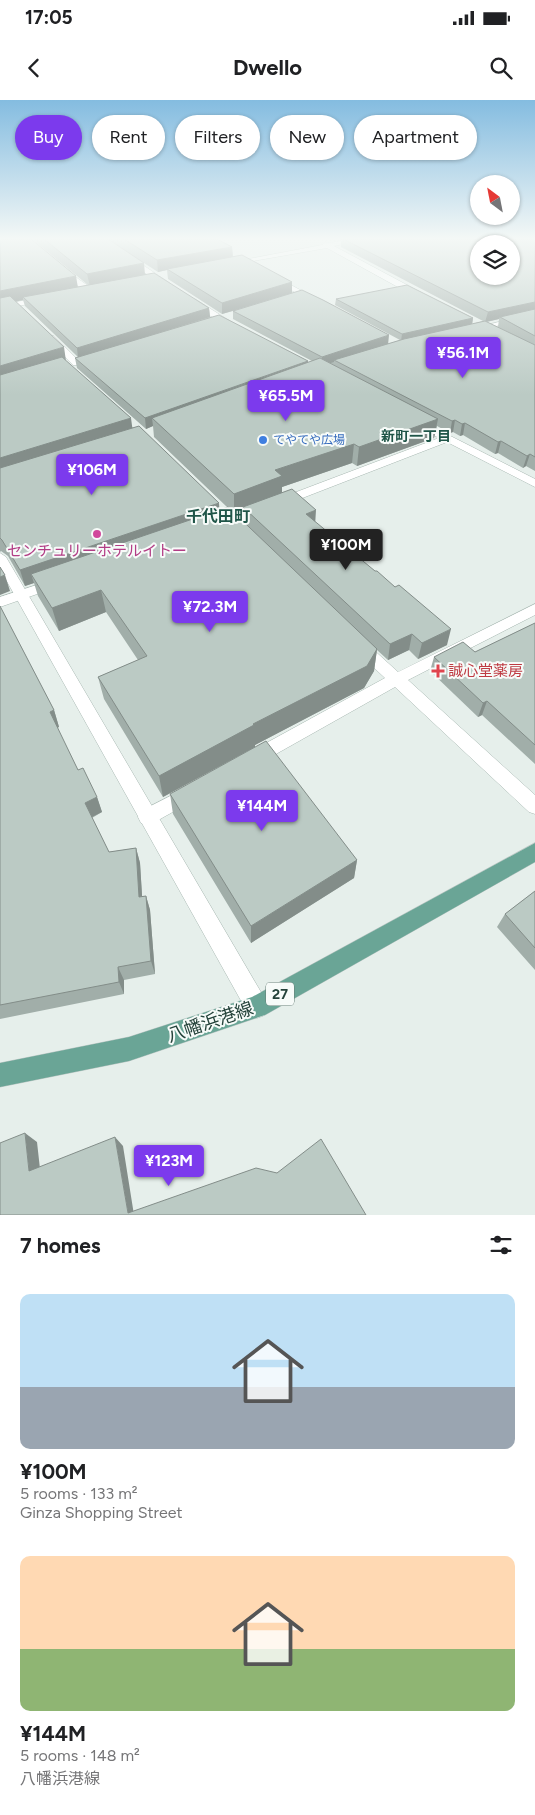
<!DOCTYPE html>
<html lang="en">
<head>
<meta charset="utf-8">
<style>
	:root { --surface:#fff; --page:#f6f6f6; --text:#202124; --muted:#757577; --accent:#7c3aed }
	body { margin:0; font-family:Figtree,"Noto Sans JP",sans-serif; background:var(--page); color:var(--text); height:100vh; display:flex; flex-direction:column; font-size:19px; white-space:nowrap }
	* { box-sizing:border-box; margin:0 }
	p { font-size:16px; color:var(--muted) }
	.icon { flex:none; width:28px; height:28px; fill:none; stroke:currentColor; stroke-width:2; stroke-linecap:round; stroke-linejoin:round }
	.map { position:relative; height:1115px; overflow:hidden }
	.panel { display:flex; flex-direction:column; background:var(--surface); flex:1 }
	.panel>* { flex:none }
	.guide { position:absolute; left:15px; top:15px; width:505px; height:45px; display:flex; gap:10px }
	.needle { width:32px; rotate:328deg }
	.controls { position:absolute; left:470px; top:75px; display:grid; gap:10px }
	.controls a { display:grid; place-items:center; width:50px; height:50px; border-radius:50%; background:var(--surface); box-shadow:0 1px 4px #0004; font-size:25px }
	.price { position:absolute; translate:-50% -42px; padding:0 11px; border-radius:5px; background:var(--accent); color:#fff; font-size:16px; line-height:32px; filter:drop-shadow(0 1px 2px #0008) }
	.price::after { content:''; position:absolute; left:50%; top:30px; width:15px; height:11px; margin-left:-8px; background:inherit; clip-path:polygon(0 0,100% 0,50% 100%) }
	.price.selected { background:#222; color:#fff }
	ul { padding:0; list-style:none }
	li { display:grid; align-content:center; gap:10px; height:265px; padding:0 20px }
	li span { display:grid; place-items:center; height:155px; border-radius:10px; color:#555 }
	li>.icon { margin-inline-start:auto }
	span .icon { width:90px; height:90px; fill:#fffc; stroke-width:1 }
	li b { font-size:21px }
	h2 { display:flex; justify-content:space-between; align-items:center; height:60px; padding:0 20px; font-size:21px }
	.pill { padding:0 18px; border-radius:22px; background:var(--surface); box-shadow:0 1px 4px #0004; font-size:18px; line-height:45px }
	.pill.selected { background:var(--accent); color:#fff }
	.status { display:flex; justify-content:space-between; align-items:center; height:35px; padding:0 25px; background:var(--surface); direction:ltr }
	.status svg { height:14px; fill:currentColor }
	header { display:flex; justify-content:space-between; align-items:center; height:65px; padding:0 20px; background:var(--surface); font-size:22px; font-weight:700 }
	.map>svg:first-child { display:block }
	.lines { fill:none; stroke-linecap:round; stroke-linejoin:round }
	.minor-casing { stroke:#a8b8b2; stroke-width:1 }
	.tertiary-casing { stroke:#a8b8b2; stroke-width:1 }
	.primary-casing { stroke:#c2cac8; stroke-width:1 }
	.minor { fill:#fff; fill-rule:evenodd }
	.tertiary { fill:#fff; fill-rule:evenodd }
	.primary { fill:#6aa596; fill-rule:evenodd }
	.wall { fill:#a1aea9; fill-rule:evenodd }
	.shaded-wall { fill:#838d89 }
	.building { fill:#bbcac4; stroke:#838d89; fill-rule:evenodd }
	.shop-dot { fill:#3f7fe0; stroke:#f7fbf9; stroke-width:2 }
	.hotel-dot { fill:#d1479c; stroke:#f7fbf9; stroke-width:2 }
	.health-dot { fill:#e0444e; stroke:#f7fbf9; stroke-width:2 }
	.labels { text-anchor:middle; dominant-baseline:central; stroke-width:4; stroke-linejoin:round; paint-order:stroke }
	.far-shop-label { font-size:12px; fill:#366cbe; stroke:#f7fbf9; text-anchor:start }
	.far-neighbourhood-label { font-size:14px; font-weight:bold; fill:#1f5548; stroke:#f7fbf9 }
	.shield { fill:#f7fbf9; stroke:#637a73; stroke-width:1 }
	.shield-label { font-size:14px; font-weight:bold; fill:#24423a }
	.hotel-label { font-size:15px; fill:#b23c85; stroke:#f7fbf9 }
	.health-label { font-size:15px; fill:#be3a42; stroke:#f7fbf9; text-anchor:start }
	.neighbourhood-label { font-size:16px; font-weight:bold; fill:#1f5548; stroke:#f7fbf9 }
	.near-street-label { font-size:18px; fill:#24423a; stroke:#f7fbf9 }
</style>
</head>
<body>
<div class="status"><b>17:05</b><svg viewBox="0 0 49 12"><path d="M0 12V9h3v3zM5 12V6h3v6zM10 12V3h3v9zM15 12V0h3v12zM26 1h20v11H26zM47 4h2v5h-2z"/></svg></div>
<header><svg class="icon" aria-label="back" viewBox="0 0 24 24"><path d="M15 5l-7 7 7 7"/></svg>Dwello<svg class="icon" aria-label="search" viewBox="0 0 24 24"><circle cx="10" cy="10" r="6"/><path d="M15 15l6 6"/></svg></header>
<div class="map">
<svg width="535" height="1115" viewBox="0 0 535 1115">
	<rect width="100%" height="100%" fill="#e6efeb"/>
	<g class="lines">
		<defs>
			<path id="minor" d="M96,139H104L171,184L164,186Z
				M351,139H367L334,146L422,193V197H416L327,148L230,165L227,163L322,145L325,142L329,143Z
				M59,168H63L91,188V192H85L59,170Z
				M272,177H276L319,200L312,202L272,179Z
				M43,197H46V201L0,209V205Z
				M189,199H195L236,225L229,227L189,203Z
				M535,213V217L475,231L471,229Z
				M48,236H54L79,261V265H73L48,240Z
				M419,320L535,379V387L447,342L225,428H217L215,425L217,422L439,338L415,325L414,323Z
				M55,479L60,480L62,483L60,486L0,507V497Z
				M535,504V515L408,580L535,695V714L529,712L395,587L260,663L254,665L248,663L245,658L248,653L385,578L356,551L354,547L356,543L361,542L366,543L398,572Z
				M190,686L196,689L199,694L196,699L153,723L147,725L141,723L138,717L141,711Z"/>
			<path id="tertiary" d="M0,453L6,457L265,899L268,907L265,915L257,918L249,915L0,469Z"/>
			<path id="primary" d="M535,743V762L265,915L129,961L0,987V963L129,937L252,897Z"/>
		</defs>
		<!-- minor casing -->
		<use href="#minor" class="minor-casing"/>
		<!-- tertiary casing -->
		<use href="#tertiary" class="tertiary-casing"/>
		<!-- primary casing -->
		<use href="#primary" class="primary-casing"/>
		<!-- minor -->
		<use href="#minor" class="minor"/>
		<!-- tertiary -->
		<use href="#tertiary" class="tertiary"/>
		<!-- primary -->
		<use href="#primary" class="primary"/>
	</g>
	<!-- wall -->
	<path class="wall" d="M0,139L78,187L88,185L32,139H217L232,147L233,157L292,182V193L388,244L400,240L335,205L336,199L473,218L472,224L483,221L341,147V139H535V371L526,366L523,368L498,353L495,354L463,335L460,336L453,332L450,333L437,326L434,338L357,366L352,363L282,387V393L315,422L447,545L418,559L409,550L388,560L377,550L374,571L364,588L255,645V647L163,697L104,599L98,577L138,560L106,512L59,531L38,496L34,483L25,486L8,456L1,451L0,452ZM113,143L158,172L167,170L168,179L222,214L233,211V219L312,261L308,263V261L210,217L209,208L145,174ZM23,200L25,206L78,257L75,258L77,268L146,329L153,326L154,337L227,407L219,410L133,328L66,261L15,201ZM499,219L498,227L487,222ZM243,411V421L236,413Z
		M0,506L54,610L59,627L57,628L78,670L97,697L102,712L92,718L109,752L136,748L140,763L142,796H146L150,810L155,874L124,880V894L0,919Z
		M535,523V664L482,615L478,617L430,571L434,557L475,552Z
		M170,694L357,760L354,778L251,843L173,714Z
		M535,791V870L497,827L505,814Z"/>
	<!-- shaded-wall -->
	<path class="shaded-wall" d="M232,147L233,159L167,169V170L158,172L157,160Z
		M144,163L145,175L90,186L87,174Z
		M76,176L78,188L23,197V200L0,205V191Z
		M292,182V193L222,214V203Z
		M535,202V210L500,217L499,219L485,222L488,212Z
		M209,208L210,217L78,258L77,248Z
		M473,218L472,225L401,241L402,234Z
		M389,235L388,245L334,260V262L321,266L322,257Z
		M64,247L66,261L0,281V266Z
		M308,261L307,271L152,318L153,326L146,329L145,318Z
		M131,318L133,333L0,375V358Z
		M438,319L434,338L357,366L359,347Z
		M455,320L453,332L450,333L452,321Z
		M465,323L463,335L460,336L462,324Z
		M501,341L498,353L495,354L498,342Z
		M354,344L352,363L282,387V396L243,407V411L234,414V394L275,370Z
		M530,354L526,366L523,368L527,356Z
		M219,403L220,419L31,474L34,483L25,486L20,470Z
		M316,410L315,426L306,414Z
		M5,475L10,491L0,495V477Z
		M101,490L106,512L59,531L52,508Z
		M451,529L447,545L418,559L422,543Z
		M412,534L409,550L388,560L390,544Z
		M377,549L374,571L364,588L255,645V647L163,697L159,676Z
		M487,601L482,615L478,617L483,603Z
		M54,610L59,627L56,628L50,612Z
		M97,697L102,712L90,718L85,703Z
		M136,748L140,763L143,811L139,797Z
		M357,760L354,778L251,843V826Z
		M146,796L150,810L155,874L151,861Z
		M118,867L124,880V894L119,882Z
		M25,1033L37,1042L41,1078L29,1071Z
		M115,1037L123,1046L134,1115L128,1113Z"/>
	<!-- building -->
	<path class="building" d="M0,139H31L76,176L0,191Z
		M44,139H108L144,163L87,174Z
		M124,139H217L232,147L157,160Z
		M343,139H535V202L488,212ZM479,144H511V176H479Z
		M242,155L292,182L222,203L167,169Z
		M154,173L209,208L77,248L23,197Z
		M407,185L473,218L402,234L336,199Z
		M302,190L323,200L389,235L322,257L233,211Z
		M10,196L64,247L0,266V198Z
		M535,209V236L500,217Z
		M219,215L308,261L145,318L75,258Z
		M485,221L535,245V357L530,354L527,356L501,341L498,342L465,323L462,324L455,320L452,321L334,260L404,239Z
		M62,257L131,318L0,358V275Z
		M320,258L438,319L359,347L354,344L275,370L282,376L234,394L152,318Z
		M139,326L219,403L20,470L2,440L0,438V368Z
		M292,389L316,410L306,414L375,471H377L395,487L399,485L451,529L422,543L412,534L390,544L243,407Z
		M228,407L377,549L367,566L253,624L254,625L159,676L98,577L147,556L101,490L52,508L31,474Z
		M0,467L5,475L0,477Z
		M0,506L54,610L50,612L78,670L83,668L97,697L85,703L109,752L136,748L139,797L146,796L151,861L118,867L119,882L0,905Z
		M535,523V645L487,601L483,603L434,557L463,542L475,552Z
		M266,641L357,760L251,826L170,694Z
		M535,791V848L505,814Z
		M25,1033L29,1071L115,1037L128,1113L256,1068L277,1073L321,1039L366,1115H0V1043Z"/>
	<!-- sky -->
	<linearGradient id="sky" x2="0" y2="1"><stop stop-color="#84bce0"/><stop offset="0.47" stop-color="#f4f8f6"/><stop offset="1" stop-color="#f4f8f6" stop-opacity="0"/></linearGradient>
	<rect width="535" height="295" fill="url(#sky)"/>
	<!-- markers -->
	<circle class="shop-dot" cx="263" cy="340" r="5"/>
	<circle class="hotel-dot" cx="97" cy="434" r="5"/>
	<path class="health-dot" d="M435.5 563.5h5v5h5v5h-5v5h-5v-5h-5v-5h5z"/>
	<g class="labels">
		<!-- far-shop labels -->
		<g class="far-shop-label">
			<text x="273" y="340">てやてや広場</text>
		</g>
		<!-- far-neighbourhood labels -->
		<g class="far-neighbourhood-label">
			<text x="416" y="336">新町一丁目</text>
		</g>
		<!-- shield labels -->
		<rect class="shield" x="266" y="882.5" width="28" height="23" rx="4"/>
		<g class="shield-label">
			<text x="280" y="894">27</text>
		</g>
		<!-- hotel labels -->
		<g class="hotel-label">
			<text x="97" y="451">センチュリーホテルイトー</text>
		</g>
		<!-- health labels -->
		<g class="health-label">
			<text x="448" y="571">誠心堂薬房</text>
		</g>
		<!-- neighbourhood labels -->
		<g class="neighbourhood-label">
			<text x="218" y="416">千代田町</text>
		</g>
		<!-- near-street labels -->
		<g class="near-street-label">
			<text transform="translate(210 922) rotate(-19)">八幡浜港線</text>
		</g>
	</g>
</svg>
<div class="controls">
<a><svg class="needle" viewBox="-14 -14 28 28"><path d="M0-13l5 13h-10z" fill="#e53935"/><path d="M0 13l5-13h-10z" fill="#757577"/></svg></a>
<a><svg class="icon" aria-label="layers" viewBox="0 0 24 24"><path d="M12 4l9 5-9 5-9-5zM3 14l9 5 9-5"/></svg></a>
</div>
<b class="price" style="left:463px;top:279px">¥56.1M</b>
<b class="price" style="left:286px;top:322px">¥65.5M</b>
<b class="price" style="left:92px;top:396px">¥106M</b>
<b class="price selected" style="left:346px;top:471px">¥100M</b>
<b class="price" style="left:210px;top:533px">¥72.3M</b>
<b class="price" style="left:262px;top:732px">¥144M</b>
<b class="price" style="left:169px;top:1087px">¥123M</b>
<div class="guide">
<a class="pill selected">Buy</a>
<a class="pill">Rent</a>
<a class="pill">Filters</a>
<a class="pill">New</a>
<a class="pill">Apartment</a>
</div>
</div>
<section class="panel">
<h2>7 homes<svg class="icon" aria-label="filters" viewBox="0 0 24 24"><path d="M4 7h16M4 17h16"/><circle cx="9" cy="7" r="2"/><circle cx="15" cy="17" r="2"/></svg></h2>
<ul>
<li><span style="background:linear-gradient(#bfe0f5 60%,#9aa5b1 0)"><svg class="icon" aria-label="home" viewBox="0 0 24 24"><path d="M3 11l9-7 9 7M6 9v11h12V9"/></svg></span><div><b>¥100M</b><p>5 rooms · 133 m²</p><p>Ginza Shopping Street</p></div></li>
<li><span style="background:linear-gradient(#ffd9b3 60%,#8fb573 0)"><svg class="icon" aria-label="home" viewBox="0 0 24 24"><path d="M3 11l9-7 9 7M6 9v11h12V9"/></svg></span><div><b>¥144M</b><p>5 rooms · 148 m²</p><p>八幡浜港線</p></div></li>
</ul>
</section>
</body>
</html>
